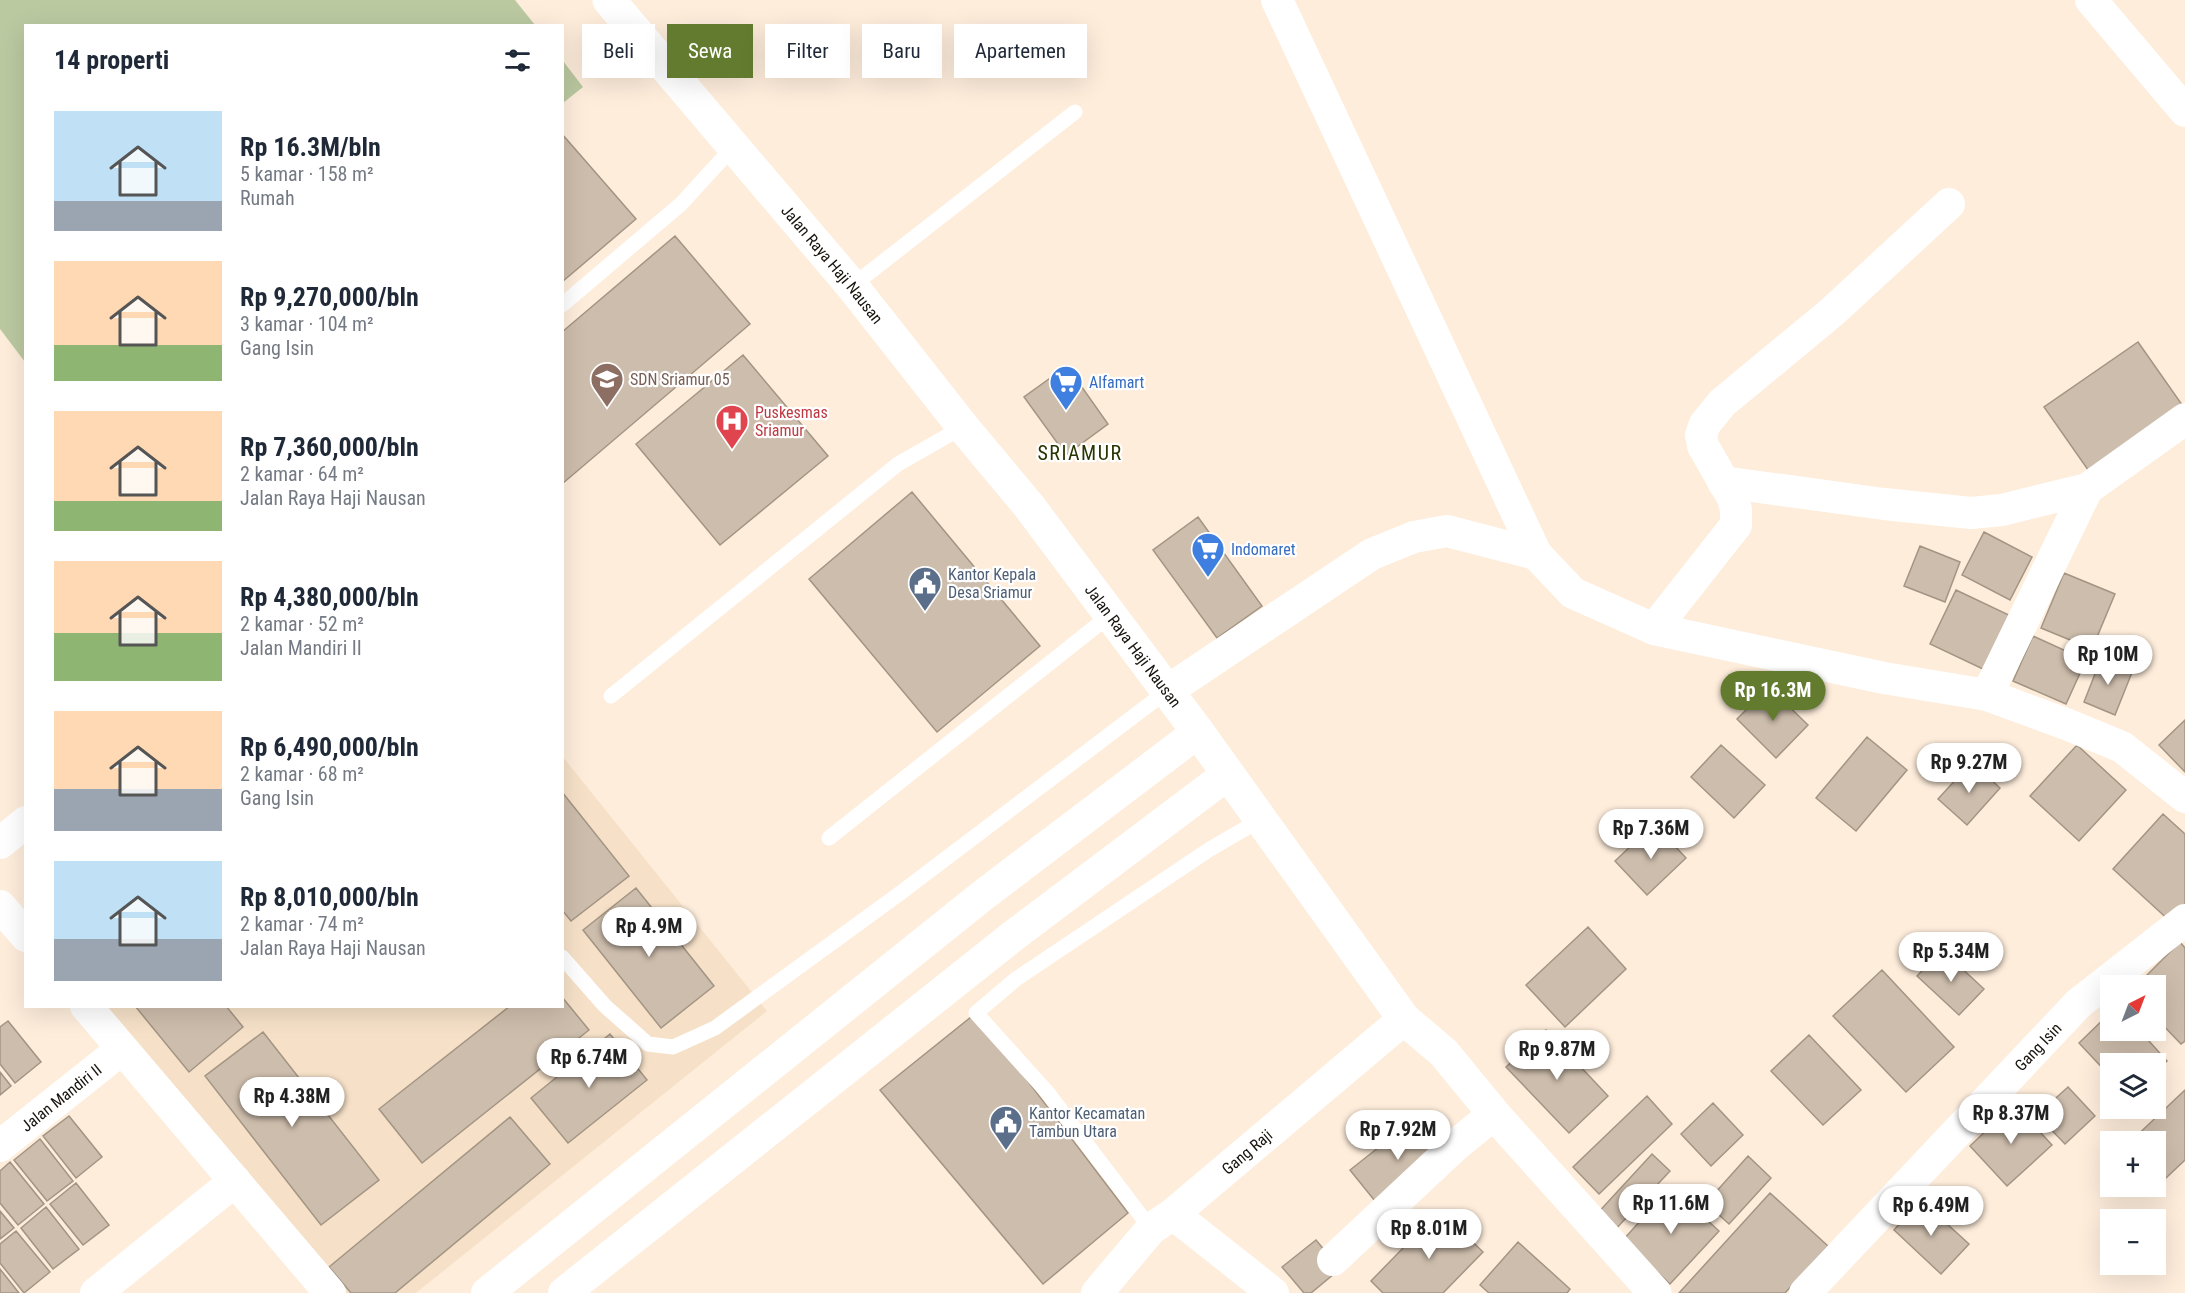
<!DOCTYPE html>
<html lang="id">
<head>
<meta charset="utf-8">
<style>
	:root { --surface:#fff; --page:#f6f6f7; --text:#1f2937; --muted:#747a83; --accent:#627b2e }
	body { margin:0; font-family:"Roboto Condensed",sans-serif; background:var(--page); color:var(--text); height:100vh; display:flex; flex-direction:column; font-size:22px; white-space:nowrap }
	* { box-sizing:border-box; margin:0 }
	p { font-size:20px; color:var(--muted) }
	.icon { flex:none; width:33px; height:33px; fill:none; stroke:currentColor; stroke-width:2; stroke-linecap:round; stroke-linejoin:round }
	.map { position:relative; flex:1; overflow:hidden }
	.side { position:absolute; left:24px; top:24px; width:540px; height:984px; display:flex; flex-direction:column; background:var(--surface); border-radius:0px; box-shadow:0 6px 24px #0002 }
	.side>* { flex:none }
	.banner { position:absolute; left:582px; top:24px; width:570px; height:54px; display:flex; gap:12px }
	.needle { width:39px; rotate:42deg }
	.tools { position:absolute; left:2100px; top:975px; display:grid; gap:12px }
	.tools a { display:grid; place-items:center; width:66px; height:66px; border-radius:0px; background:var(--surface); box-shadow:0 6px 24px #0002; font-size:30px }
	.price { position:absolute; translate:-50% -51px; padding:0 14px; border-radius:21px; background:#fff; color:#222; font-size:20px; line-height:39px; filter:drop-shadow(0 2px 3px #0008) }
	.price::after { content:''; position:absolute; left:50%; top:36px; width:18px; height:14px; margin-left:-9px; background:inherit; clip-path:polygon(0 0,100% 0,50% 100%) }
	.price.selected { background:var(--accent); color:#fff }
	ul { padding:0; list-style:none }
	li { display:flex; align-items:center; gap:18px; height:150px; padding:0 30px }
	li span { display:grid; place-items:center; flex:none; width:168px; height:120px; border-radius:0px; color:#555 }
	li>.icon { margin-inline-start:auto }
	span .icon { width:72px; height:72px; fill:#fffc; stroke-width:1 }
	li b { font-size:26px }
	h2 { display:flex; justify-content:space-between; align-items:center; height:72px; padding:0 30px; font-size:26px }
	.chip { padding:0 21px; border-radius:0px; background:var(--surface); box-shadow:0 6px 24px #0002; font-size:21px; line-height:54px }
	.chip.selected { background:var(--accent); color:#fff }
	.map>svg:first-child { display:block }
	.built { fill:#f6e1c8; fill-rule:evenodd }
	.green { fill:#bbc9a1 }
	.building { fill:#cdbdac; stroke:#a39483; stroke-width:1.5 }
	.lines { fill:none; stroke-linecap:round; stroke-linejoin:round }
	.service { stroke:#fff; stroke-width:15 }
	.minor { stroke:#fff; stroke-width:32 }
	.tertiary { stroke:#fff; stroke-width:33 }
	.labels { text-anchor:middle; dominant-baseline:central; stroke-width:4.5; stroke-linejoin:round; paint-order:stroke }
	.street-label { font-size:16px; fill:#18130d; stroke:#fff }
	.education-label { font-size:16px; fill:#785e54; stroke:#fff; text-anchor:start }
	.shop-label { font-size:16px; fill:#366cbe; stroke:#fff; text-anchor:start }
	.health-label { font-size:16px; fill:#be3a42; stroke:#fff; text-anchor:start }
	.service-label { font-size:16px; fill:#4e5e75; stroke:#fff; text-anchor:start }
	.quarter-label { font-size:20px; letter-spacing:1.5px; fill:#273600; stroke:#fff }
</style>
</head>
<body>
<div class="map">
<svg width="2185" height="1293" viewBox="0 0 2185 1293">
	<rect width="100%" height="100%" fill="#feeddb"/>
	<!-- built -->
	<path class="built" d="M563,757L767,1011L416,1293H395L550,1165L510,1117L330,1267L351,1293H325L95,1007H135L189,1071L226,1007H510L379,1109L422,1163L589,1030L563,997V910L572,921L628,876L563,792ZM636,888L713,985L661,1027L583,930ZM262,1032L379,1180L322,1225L205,1077ZM610,1034L647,1080L568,1143L532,1097Z"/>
	<!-- green -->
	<path class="green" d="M0,0H515L535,25L26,26L25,362L0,329Z
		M563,61L583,87L563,103Z"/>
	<!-- building -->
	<path class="building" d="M562,134L636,219L562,282Z
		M675,236L750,324L562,484V332Z
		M2138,342L2185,409L2093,477L2044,407Z
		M743,355L828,456L720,545L636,444Z
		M1067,366L1108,424L1066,455L1024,397Z
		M912,492L1040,646L937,732L809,579Z
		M1198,517L1262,606L1217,638L1153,550Z
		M1984,532L2032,557L2010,600L1962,575Z
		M1920,546L1960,562L1945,602L1904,586Z
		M2064,573L2115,594L2092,649L2041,628Z
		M1956,590L2011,616L1985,670L1930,644Z
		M2033,636L2086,660L2066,704L2013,681Z
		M2102,656L2133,670L2115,715L2084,702Z
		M1769,687L1808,725L1776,758L1737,719Z
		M2185,720V772L2159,745Z
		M1867,737L1907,770L1856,831L1816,798Z
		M1721,745L1765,785L1734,818L1691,777Z
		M2077,745L2126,790L2079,841L2030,796Z
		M1972,762L2000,788L1967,825L1938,799Z
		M562,792L629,876L571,921L562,910Z
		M2163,814L2185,834V910L2173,924L2113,869Z
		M1654,824L1686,858L1647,895L1615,861Z
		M636,888L714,986L661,1028L583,930Z
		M1588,927L1626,969L1565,1027L1526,985Z
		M2180,942L2185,948V1041L2181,1044L2156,1018V986H2136Z
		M1942,950L1984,989L1959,1015L1917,976Z
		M1882,970L1954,1047L1906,1092L1833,1016Z
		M562,997L589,1030L422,1163L379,1109L510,1006H562Z
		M135,1006H226L243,1027L189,1072Z
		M976,1013L1128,1213L1043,1284L880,1090Z
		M2110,1013V1030H2139L2167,1061L2156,1072V1064H2110V1076L2079,1043Z
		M8,1021L41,1062L15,1083L0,1064V1027Z
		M1546,1030L1608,1096L1569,1133L1506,1067Z
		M263,1032L379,1180L321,1225L205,1076Z
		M610,1034L647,1080L568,1143L531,1098Z
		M1809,1035L1861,1090L1823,1125L1771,1071Z
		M0,1072L11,1086L0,1095Z
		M2068,1087L2095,1116L2065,1144L2037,1115Z
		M2185,1090V1160L2166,1178L2156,1167V1142L2131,1141Z
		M1647,1096L1672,1124L1599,1194L1573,1167Z
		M1713,1103L1743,1135L1711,1166L1681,1134Z
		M2014,1104L2052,1145L2007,1186L1970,1146Z
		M69,1116L102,1157L76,1178L43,1136Z
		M510,1117L550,1164L395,1293H351L329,1267Z
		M1417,1117L1445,1152L1379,1206L1350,1170Z
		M40,1139L73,1181L47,1201L14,1160Z
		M1652,1154L1670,1171L1613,1232L1595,1216Z
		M1748,1156L1771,1178L1729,1224L1706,1203Z
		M10,1162L44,1204L18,1225L0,1203V1171Z
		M76,1183L109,1225L83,1245L50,1204Z
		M1671,1187L1719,1231L1670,1284L1623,1240Z
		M1770,1193L1828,1246L1785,1293H1679Z
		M1921,1200L1969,1244L1941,1274L1894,1230Z
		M46,1207L79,1249L53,1269L21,1228Z
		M1440,1210L1483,1252L1443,1293H1383L1371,1281Z
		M0,1211L14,1228L0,1239Z
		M16,1231L50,1272L24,1293L0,1263V1244Z
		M1316,1240L1340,1269L1311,1293H1304L1282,1267Z
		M1518,1242L1570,1289L1567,1293H1489L1480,1285Z
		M0,1269L19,1293H0Z"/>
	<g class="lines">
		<!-- service -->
		<path class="service" d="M852,286L1075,112
			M562,305L681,204L734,146
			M611,696L898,464L963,427
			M829,838L1109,616
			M562,957L605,1006L648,1044L673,1047L715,1028L899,894L1167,691
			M1151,1229L1048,1093L976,1013L1016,979L1210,849L1260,820"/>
		<!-- minor -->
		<g class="minor">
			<path d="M1277,0L1536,554L1573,593L1654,629L1884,678L1987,695L2066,724L2122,747L2185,797"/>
			<path d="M2091,0L2185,111"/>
			<path d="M1723,482L1884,504L1971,513L2002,510L2087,489L2185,419"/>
			<path d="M1654,629L1736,525V510L1733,498L1703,446L1701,435L1705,424L1722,403L1832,312L1949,204"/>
			<path d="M1167,691L1372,554L1414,537L1447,531L1536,554"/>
			<path d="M1987,695L2087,489"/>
			<path d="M0,843L26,822"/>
			<path d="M0,906L26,936"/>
			<path d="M86,1006L330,1293"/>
			<path id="s1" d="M0,1146L122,1049"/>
			<path d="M1173,1214L1273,1293"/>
			<path d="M1333,1260L1456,1145L1494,1114"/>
			<path d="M96,1293L235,1181"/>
			<path d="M487,1293L982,896L1198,732"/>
			<path d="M564,1293L1013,936L1228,774"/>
			<path id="s2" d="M1097,1293L1151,1229L1173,1214L1404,1019"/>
			<path id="s3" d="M1805,1293L2079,1003L2185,920"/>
		</g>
		<!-- tertiary -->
		<path class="tertiary" id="s4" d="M609,0L852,286L963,427L1029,506L1198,732L1404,1019L1444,1053L1494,1114L1655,1293"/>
	</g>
	<!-- icons -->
	<defs>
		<symbol id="school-pin" viewBox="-11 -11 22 30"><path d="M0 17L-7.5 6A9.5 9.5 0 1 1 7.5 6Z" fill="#8d6e63" stroke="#fff"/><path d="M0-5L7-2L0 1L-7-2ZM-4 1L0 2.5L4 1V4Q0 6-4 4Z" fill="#fff"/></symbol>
		<symbol id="supermarket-pin" viewBox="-11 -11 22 30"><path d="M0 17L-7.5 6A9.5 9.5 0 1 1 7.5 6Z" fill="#3f7fe0" stroke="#fff"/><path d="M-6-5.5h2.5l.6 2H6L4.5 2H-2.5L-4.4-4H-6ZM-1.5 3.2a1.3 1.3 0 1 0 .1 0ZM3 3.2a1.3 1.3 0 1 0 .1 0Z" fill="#fff"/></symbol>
		<symbol id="hospital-pin" viewBox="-11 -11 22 30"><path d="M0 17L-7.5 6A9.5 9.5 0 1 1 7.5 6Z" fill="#e0444e" stroke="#fff"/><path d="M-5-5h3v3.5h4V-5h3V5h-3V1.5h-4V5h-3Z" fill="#fff"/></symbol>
		<symbol id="civic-pin" viewBox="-11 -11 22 30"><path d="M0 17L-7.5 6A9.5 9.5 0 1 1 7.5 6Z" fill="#5c6f8a" stroke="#fff"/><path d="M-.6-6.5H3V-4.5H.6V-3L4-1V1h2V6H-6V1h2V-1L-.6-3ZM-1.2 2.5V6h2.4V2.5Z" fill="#fff"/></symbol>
	</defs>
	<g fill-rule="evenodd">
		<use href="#school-pin" x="588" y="360" width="38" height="52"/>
		<use href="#supermarket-pin" x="1047" y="363" width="38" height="52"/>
		<use href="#hospital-pin" x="713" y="402" width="38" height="52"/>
		<use href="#supermarket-pin" x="1189" y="530" width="38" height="52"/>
		<use href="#civic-pin" x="906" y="564" width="38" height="52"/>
		<use href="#civic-pin" x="987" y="1103" width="38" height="52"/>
	</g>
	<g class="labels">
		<!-- street labels -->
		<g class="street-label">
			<text stroke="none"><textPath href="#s4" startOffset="346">Jalan Raya Haji Nausan</textPath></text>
			<text stroke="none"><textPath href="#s4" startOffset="832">Jalan Raya Haji Nausan</textPath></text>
			<text stroke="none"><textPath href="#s3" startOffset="339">Gang Isin</textPath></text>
			<text stroke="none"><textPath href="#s1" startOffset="78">Jalan Mandiri II</textPath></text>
			<text stroke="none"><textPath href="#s2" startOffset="207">Gang Raji</textPath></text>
		</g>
		<!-- education labels -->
		<g class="education-label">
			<text x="630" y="379">SDN Sriamur 05</text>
		</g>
		<!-- shop labels -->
		<g class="shop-label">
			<text x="1089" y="382">Alfamart</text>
			<text x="1231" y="549">Indomaret</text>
		</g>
		<!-- health labels -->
		<g class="health-label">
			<text x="755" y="412">Puskesmas<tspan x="755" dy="18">Sriamur</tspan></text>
		</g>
		<!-- service labels -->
		<g class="service-label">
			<text x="948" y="574">Kantor Kepala<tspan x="948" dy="18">Desa Sriamur</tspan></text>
			<text x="1029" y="1113">Kantor Kecamatan<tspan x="1029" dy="18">Tambun Utara</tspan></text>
		</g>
		<!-- quarter labels -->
		<g class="quarter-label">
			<text x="1080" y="453">SRIAMUR</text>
		</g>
	</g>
</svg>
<div class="tools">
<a><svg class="needle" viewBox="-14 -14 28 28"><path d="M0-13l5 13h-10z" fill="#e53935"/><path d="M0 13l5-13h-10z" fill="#747a83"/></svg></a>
<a><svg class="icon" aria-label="layers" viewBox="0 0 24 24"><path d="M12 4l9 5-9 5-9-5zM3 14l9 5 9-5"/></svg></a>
<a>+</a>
<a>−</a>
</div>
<b class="price" style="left:2108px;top:686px">Rp 10M</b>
<b class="price selected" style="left:1773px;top:722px">Rp 16.3M</b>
<b class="price" style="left:1969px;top:794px">Rp 9.27M</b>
<b class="price" style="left:1651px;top:860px">Rp 7.36M</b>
<b class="price" style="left:649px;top:958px">Rp 4.9M</b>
<b class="price" style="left:1951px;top:983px">Rp 5.34M</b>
<b class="price" style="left:1557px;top:1081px">Rp 9.87M</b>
<b class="price" style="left:589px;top:1089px">Rp 6.74M</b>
<b class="price" style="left:292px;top:1128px">Rp 4.38M</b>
<b class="price" style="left:2011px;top:1145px">Rp 8.37M</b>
<b class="price" style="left:1398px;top:1161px">Rp 7.92M</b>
<b class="price" style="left:1671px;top:1235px">Rp 11.6M</b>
<b class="price" style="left:1931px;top:1237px">Rp 6.49M</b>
<b class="price" style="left:1429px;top:1260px">Rp 8.01M</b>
<div class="banner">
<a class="chip">Beli</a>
<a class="chip selected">Sewa</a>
<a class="chip">Filter</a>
<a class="chip">Baru</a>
<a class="chip">Apartemen</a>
</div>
<section class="side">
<h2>14 properti<svg class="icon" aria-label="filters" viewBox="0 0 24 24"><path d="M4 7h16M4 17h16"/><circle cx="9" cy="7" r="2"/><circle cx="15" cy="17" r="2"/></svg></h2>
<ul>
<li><span style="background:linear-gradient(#bfe0f5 75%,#9aa5b1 0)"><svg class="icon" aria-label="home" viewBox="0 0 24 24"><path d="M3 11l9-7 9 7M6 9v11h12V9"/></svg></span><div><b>Rp 16.3M/bln</b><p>5 kamar · 158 m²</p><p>Rumah</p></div></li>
<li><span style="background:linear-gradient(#ffd9b3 70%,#8fb573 0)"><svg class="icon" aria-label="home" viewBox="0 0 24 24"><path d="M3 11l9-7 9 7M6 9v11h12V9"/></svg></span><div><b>Rp 9,270,000/bln</b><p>3 kamar · 104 m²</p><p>Gang Isin</p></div></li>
<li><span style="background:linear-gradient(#ffd9b3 75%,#8fb573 0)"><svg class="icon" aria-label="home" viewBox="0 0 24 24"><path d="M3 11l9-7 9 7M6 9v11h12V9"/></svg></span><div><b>Rp 7,360,000/bln</b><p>2 kamar · 64 m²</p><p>Jalan Raya Haji Nausan</p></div></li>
<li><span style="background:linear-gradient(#ffd9b3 60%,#8fb573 0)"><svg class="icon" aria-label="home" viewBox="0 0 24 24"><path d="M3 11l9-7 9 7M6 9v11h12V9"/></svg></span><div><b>Rp 4,380,000/bln</b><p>2 kamar · 52 m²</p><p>Jalan Mandiri II</p></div></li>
<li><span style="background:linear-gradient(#ffd9b3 65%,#9aa5b1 0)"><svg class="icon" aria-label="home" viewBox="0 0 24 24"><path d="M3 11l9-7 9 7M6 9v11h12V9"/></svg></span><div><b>Rp 6,490,000/bln</b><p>2 kamar · 68 m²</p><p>Gang Isin</p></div></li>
<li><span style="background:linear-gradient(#bfe0f5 65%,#9aa5b1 0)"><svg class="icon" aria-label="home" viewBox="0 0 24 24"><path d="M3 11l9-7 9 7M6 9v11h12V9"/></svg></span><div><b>Rp 8,010,000/bln</b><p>2 kamar · 74 m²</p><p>Jalan Raya Haji Nausan</p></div></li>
</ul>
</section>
</div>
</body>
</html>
